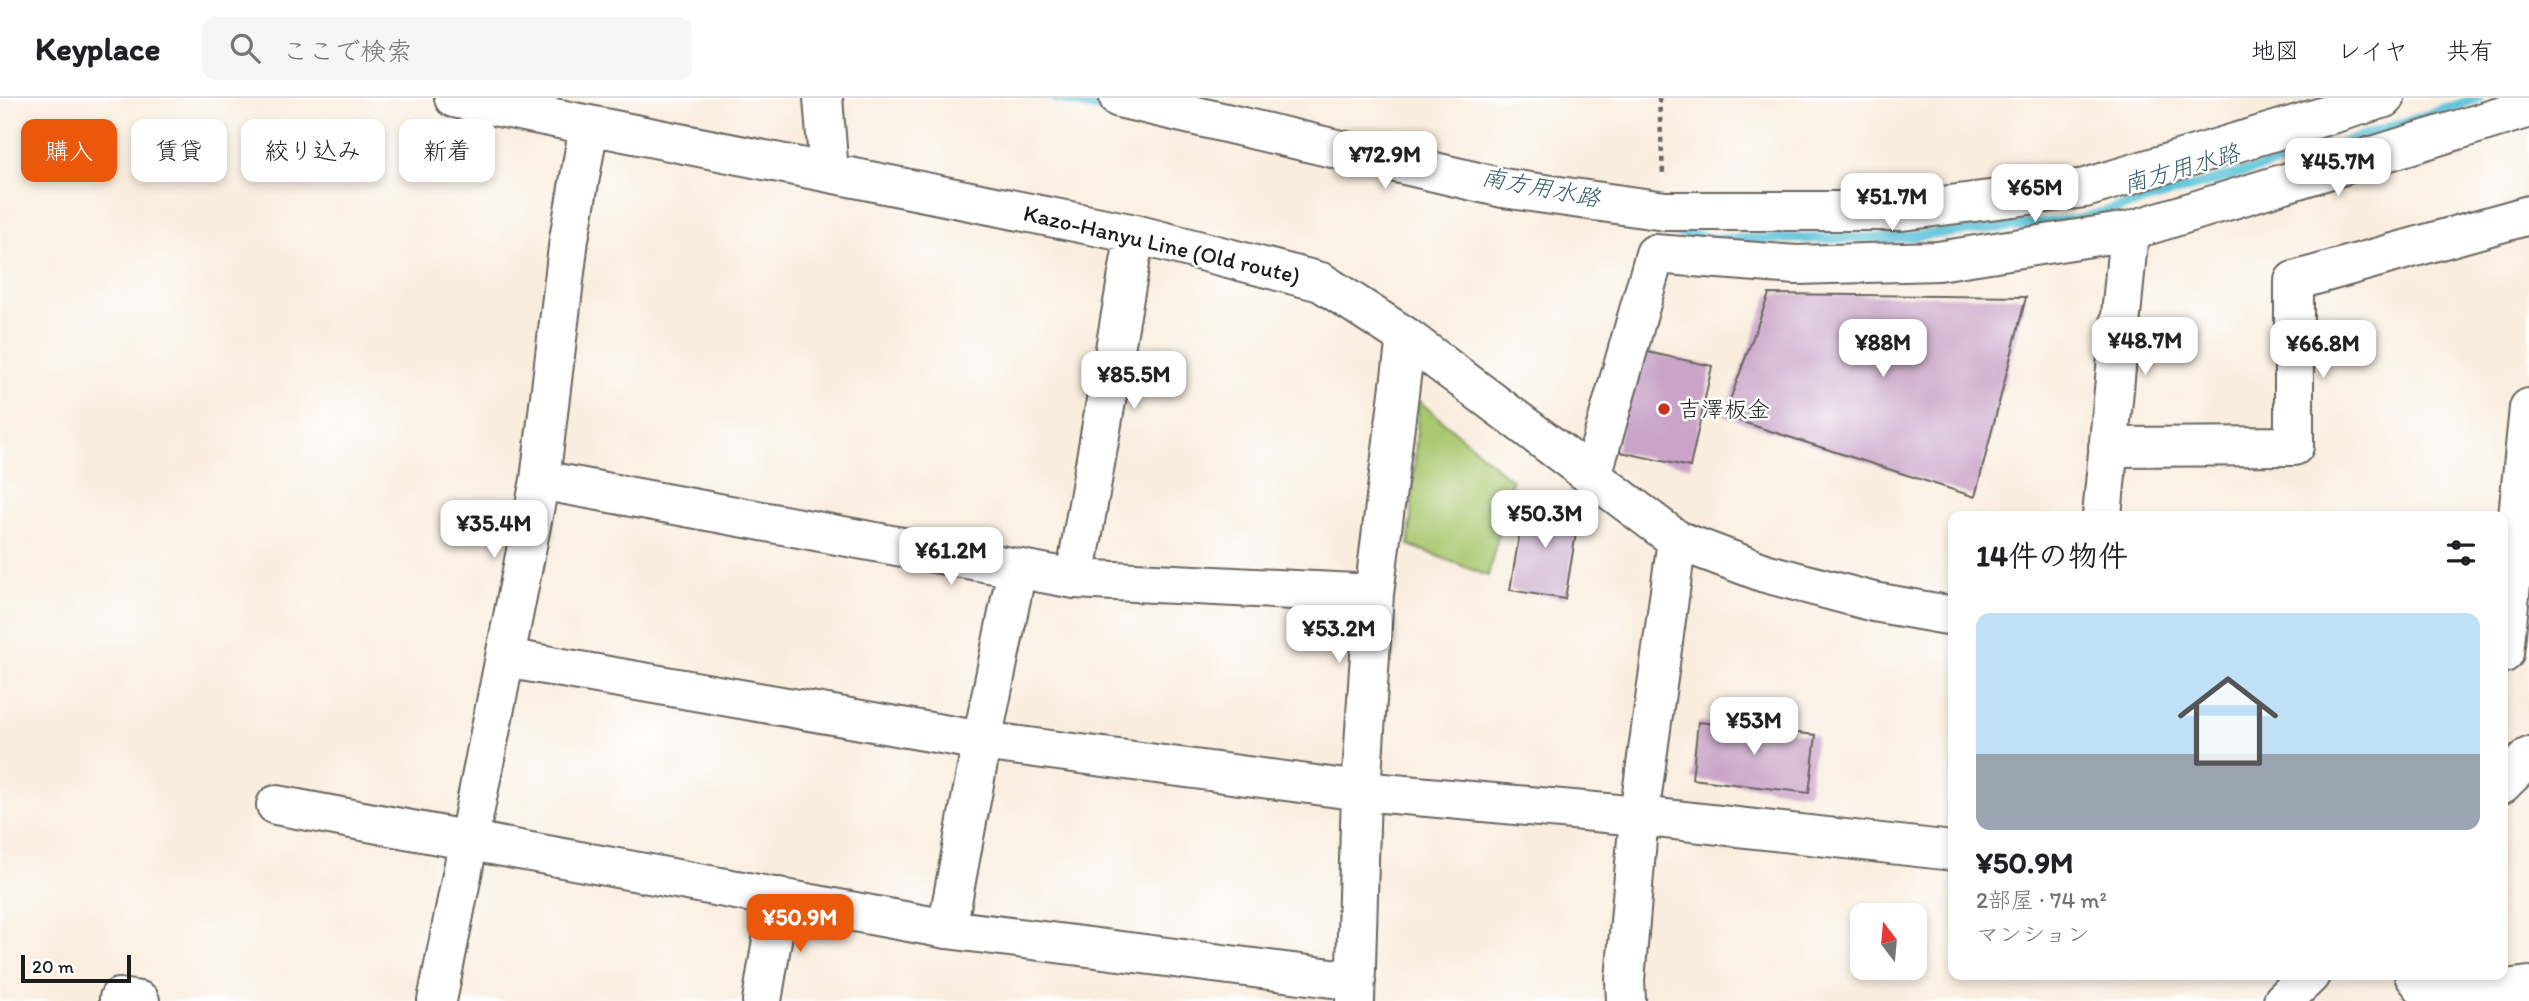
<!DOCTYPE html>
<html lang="ja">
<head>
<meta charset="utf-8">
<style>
	:root { --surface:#fff; --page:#f6f6f6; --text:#202124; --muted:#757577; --line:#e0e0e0; --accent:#ea580c }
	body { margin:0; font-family:Itim,"Klee One",sans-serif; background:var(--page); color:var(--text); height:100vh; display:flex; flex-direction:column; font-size:26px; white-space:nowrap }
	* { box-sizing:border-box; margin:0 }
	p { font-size:23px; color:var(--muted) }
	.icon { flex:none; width:38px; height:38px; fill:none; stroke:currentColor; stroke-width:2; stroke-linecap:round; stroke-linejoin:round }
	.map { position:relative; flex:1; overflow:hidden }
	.side { position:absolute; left:1948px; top:413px; width:560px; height:469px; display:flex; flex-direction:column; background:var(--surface); border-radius:14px; box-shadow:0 4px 10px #0003 }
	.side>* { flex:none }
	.banner { position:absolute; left:21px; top:21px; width:665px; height:63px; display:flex; gap:14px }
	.needle { width:46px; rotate:344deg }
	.tools { position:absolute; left:1850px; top:805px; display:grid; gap:14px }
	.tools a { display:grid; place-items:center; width:77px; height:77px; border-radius:14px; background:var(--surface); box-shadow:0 4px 10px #0003; font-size:35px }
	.scale { position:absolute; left:21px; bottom:18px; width:110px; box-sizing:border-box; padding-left:7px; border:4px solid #1c1c1c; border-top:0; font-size:19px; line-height:24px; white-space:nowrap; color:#1c1c1c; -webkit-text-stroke:5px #fff; paint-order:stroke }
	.price { position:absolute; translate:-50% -60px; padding:0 16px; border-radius:14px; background:#fff; color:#222; font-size:23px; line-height:46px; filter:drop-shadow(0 2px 4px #0008) }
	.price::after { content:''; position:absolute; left:50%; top:42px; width:21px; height:16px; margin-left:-10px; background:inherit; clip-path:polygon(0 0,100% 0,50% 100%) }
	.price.current { background:var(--accent); color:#fff }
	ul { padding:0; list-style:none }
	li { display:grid; align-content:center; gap:14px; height:371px; padding:0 28px }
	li+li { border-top:2px solid var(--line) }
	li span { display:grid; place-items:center; height:217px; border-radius:14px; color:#555 }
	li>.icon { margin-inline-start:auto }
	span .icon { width:126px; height:126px; fill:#fffc; stroke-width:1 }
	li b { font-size:30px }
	h2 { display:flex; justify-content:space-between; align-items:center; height:84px; padding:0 28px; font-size:30px }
	.chip { padding:0 24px; border-radius:14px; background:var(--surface); box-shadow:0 4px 10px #0003; font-size:24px; line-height:63px }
	.chip.current { background:var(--accent); color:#fff }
	header { display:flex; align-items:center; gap:42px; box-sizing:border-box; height:98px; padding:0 35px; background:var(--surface); border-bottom:2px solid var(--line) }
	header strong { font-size:33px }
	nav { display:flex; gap:38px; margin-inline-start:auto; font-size:24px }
	.search { width:490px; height:63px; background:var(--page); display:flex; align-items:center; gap:18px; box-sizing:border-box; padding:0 24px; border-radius:14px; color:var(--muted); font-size:26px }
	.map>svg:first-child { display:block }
	.green { fill:#aac870; stroke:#637246; stroke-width:2 }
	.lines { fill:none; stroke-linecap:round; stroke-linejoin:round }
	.stream { stroke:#5bc2d9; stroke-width:10 }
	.building { fill:#c9a4c8 }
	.minor-casing { stroke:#696560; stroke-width:42 }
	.path { stroke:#696560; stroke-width:4.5; stroke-dasharray:5 5; stroke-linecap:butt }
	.minor { stroke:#fff; stroke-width:38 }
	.poi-dot { fill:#c8321e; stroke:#fff; stroke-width:2.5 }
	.labels { text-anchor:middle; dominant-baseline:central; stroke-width:5; stroke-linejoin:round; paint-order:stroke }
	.street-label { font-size:23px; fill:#1c1c1c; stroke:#fff }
	.poi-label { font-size:23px; fill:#1c1c1c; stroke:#fff; text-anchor:start }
	.water-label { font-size:24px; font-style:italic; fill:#355e68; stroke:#fff }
</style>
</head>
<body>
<header>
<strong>Keyplace</strong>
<div class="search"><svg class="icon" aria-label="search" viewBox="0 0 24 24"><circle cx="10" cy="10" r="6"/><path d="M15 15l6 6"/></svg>ここで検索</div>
<nav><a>地図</a><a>レイヤ</a><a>共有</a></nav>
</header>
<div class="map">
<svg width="2529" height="903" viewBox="0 0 2529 903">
	<rect width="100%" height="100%" fill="#fff"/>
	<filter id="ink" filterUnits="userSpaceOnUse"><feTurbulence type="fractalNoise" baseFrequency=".0143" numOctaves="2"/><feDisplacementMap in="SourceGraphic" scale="14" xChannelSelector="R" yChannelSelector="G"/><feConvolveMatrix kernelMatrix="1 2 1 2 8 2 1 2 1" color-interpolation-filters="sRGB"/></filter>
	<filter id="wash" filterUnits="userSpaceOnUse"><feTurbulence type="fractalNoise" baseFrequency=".00686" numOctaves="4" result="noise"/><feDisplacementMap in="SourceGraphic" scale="28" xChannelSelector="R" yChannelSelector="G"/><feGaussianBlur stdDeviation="1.57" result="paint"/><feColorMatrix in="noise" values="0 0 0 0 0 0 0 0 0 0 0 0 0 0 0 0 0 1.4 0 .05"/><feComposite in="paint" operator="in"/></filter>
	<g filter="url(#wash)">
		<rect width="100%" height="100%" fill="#f9eddd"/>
		<!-- green -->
		<path class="green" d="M1419,303L1512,382L1488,478L1409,447Z"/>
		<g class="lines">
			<!-- stream -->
			<path class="stream" d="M1056,0L1118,15
				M1629,127L1649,130
				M1677,135L1718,141L1893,140L2076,122L2312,55L2479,0"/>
		</g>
		<g id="blocks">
			<!-- building -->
			<path class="building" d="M1769,196L2026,199L1975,399L1724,318Z
				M1638,252L1712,268L1690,369L1616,353Z
				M1525,402L1580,411L1565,501L1510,492Z
				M1698,624L1816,637L1809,695L1692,681Z"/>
		</g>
	</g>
	<g filter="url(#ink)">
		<use href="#blocks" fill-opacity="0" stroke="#696560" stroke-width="2"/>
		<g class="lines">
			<defs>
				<path id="minor" d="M454,0L1135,136L1321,184L1406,239L1677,442L1765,475L1874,504L1953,518
					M823,0L829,75
					M1119,0L1503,90L1665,113H1902L2085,90L2385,0
					M2108,349L2294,348V183L2529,117
					M1592,378L1655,156L1796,167L1938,163L2129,133L2529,10
					M540,382L1075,481L1374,496
					M2102,418L2129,133
					M1075,481L1135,136
					M2504,555L2529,310
					M505,560L982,643L1361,693L1639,718L1953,753
					M2502,686L2529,659
					M276,707L947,831L1356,883
					M947,831L982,643L1017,471
					M2414,877L2432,900L2529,888
					M119,903V900L140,903
					M437,903L540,382L569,141L589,28
					M762,903L779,799
					M1355,903L1361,693L1374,496L1406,239
					M1626,903L1625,882L1639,718L1677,442
					M2283,903L2310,877"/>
			</defs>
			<!-- minor casing -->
			<use href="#minor" class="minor-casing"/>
			<!-- path -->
			<path class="path" d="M1659,0L1663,76"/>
			<!-- minor -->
			<use href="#minor" class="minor"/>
		</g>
	</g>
	<!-- markers -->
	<circle class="poi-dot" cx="1664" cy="311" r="7"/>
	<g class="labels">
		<!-- street labels -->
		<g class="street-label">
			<text transform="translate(1162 146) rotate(13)">Kazo-Hanyu Line (Old route)</text>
		</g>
		<!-- poi labels -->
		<g class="poi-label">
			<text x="1678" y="311">吉澤板金</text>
		</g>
		<!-- water labels -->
		<g class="water-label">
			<text transform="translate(2181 70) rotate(-16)">南方用水路</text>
			<text transform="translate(1541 89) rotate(11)">南方用水路</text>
		</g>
	</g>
</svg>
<div class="tools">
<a><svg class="needle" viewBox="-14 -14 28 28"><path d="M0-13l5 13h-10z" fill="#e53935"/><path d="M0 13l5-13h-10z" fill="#757577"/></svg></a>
</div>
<div class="scale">20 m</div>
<b class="price" style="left:1385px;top:93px">¥72.9M</b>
<b class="price" style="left:2338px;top:100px">¥45.7M</b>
<b class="price" style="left:2035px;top:126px">¥65M</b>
<b class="price" style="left:1892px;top:135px">¥51.7M</b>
<b class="price" style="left:2145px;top:279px">¥48.7M</b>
<b class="price" style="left:1883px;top:281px">¥88M</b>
<b class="price" style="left:2323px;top:282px">¥66.8M</b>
<b class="price" style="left:1134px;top:313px">¥85.5M</b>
<b class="price" style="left:1545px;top:452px">¥50.3M</b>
<b class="price" style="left:494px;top:462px">¥35.4M</b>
<b class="price" style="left:951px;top:489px">¥61.2M</b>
<b class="price" style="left:1339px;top:567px">¥53.2M</b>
<b class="price" style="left:1754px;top:659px">¥53M</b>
<b class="price current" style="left:800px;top:856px">¥50.9M</b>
<div class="banner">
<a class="chip current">購入</a>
<a class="chip">賃貸</a>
<a class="chip">絞り込み</a>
<a class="chip">新着</a>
</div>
<section class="side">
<h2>14件の物件<svg class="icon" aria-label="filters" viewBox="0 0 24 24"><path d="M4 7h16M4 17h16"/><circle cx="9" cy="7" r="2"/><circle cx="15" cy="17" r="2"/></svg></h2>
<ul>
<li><span style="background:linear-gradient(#bfe0f5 65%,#9aa5b1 0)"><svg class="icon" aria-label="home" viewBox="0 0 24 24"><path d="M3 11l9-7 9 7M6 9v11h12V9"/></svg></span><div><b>¥50.9M</b><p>2部屋 · 74 m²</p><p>マンション</p></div></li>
</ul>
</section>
</div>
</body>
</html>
